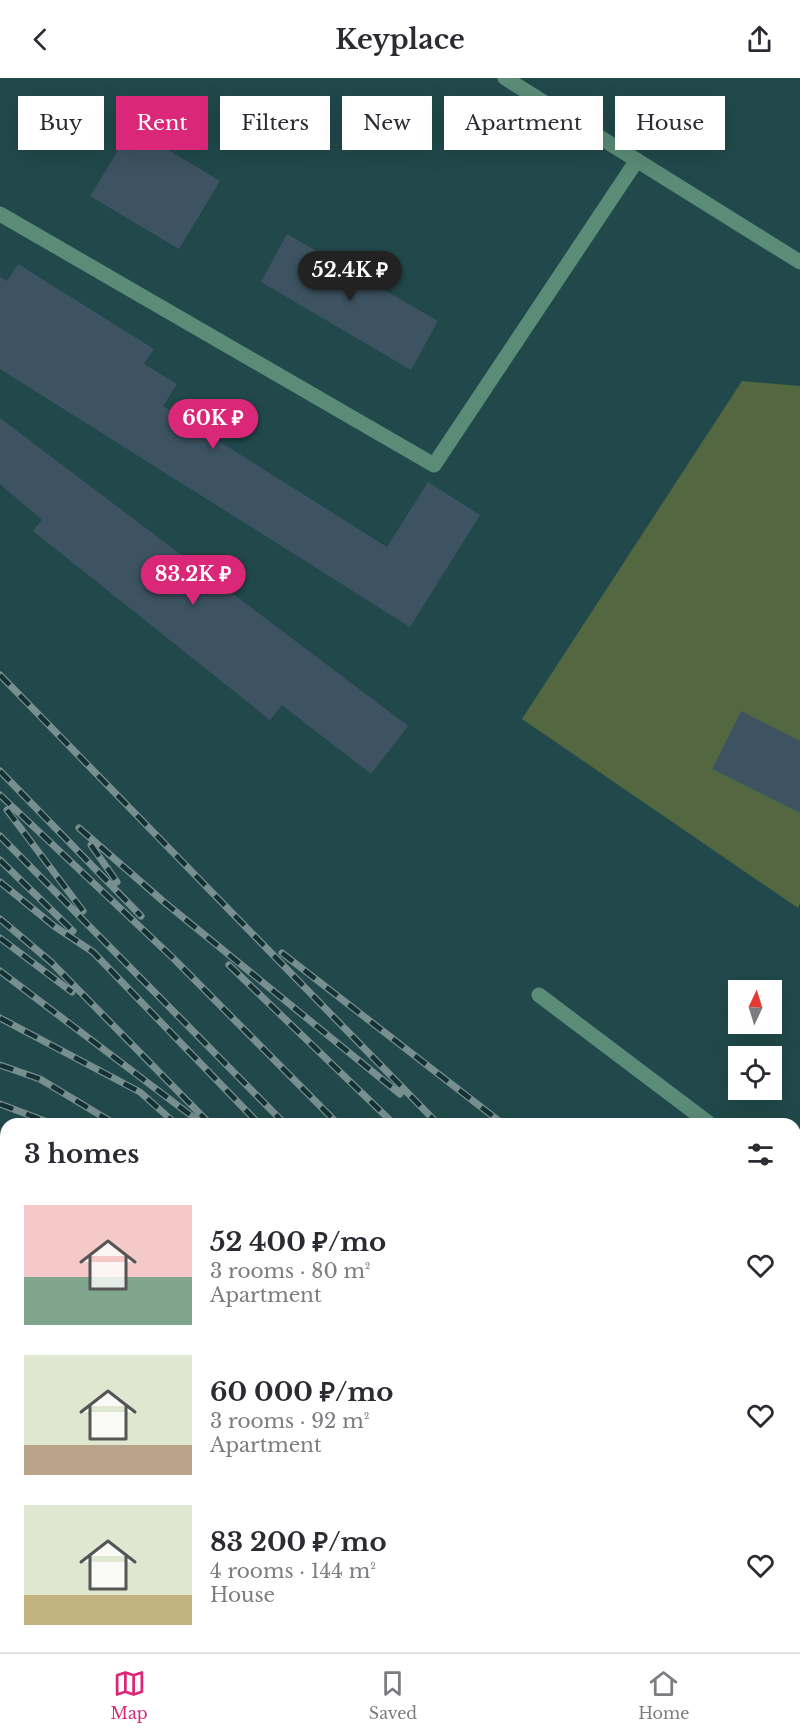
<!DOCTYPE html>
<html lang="en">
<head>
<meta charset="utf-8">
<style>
	:root { --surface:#fff; --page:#f2f2f3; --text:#2b2b33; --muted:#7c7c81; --line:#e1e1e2; --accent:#db2777 }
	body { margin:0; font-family:"Libre Baskerville",serif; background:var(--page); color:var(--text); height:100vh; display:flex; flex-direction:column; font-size:22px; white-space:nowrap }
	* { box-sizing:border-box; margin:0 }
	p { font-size:20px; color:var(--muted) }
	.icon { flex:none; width:33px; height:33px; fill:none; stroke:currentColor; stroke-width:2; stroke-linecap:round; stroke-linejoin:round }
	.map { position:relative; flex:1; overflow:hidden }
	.sheet { position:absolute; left:0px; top:1040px; width:801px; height:536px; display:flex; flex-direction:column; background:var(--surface); border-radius:18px 18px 0 0; box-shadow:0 6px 24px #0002 }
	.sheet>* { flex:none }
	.banner { position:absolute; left:18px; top:18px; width:765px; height:54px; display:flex; gap:12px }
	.needle { width:39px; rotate:4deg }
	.controls { position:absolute; left:728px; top:902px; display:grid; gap:12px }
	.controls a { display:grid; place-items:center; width:54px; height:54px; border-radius:0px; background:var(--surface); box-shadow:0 6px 24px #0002; font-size:30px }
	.price { position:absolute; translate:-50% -51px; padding:0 14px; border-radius:21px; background:var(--accent); color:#fff; font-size:20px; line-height:39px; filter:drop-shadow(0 2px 3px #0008) }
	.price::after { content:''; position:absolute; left:50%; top:36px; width:18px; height:14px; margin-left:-9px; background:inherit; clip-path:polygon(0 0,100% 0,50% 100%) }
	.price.current { background:#222; color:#fff }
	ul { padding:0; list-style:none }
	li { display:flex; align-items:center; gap:18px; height:150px; padding:0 24px }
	li span { display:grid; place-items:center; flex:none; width:168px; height:120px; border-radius:0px; color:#555 }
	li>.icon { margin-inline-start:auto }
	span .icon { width:72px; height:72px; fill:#fffc; stroke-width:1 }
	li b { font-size:26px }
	h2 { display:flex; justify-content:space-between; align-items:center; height:72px; padding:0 24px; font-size:26px }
	.pill { padding:0 21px; border-radius:0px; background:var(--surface); box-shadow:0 6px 24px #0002; font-size:21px; line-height:54px }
	.pill.current { background:var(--accent); color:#fff }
	header { display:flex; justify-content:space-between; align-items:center; height:78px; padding:0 24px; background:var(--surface); font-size:27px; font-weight:800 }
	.menu { display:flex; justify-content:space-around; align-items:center; height:84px; border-top:2px solid var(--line); background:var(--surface); font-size:16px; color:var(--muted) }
	.menu a { display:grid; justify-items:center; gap:3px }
	.menu .current { color:var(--accent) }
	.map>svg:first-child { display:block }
	.built { fill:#21494b; fill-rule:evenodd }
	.green { fill:#536840 }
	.building { fill:#3d5361 }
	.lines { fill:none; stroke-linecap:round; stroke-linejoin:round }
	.minor { stroke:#5a8c77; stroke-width:15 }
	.rail-casing { stroke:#788f90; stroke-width:7 }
	.rail { stroke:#143133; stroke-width:4.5; stroke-dasharray:14; stroke-linecap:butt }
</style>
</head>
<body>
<header><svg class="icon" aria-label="back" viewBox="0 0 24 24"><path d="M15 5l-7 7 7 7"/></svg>Keyplace<svg class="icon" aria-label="share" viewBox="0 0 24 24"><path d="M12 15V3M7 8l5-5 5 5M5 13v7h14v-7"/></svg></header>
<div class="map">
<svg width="800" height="1574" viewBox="0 0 800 1574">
	<rect width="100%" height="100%" fill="#1e3c3d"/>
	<!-- built -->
	<path class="built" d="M0,0H800V1574H0ZM738,912H771V945H738ZM738,978H771V1011H738ZM6,1046H795V1569H6Z"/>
	<!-- green -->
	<path class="green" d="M742,303L800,308V825L798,830L522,641Z
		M0,1327L6,1328V1569H490L498,1574H0Z"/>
	<!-- building -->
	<path class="building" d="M132,50L220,103L179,171L90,118Z
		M287,156L438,243L411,292L261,204Z
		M18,186L154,271L144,286L177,306L163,328L387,469L428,404L480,437L410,549L0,291V199L7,203Z
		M0,340L408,648L371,696L282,627L270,642L33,453L42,442L0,406Z
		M741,633L800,663V735L712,691Z"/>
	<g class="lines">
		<!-- minor -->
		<path class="minor" d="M505,0L800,184
			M0,136L434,387L637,82
			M539,917L710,1046
			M795,1109L799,1112L800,1109
			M0,1197L6,1191
			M560,1569L564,1574"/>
		<defs>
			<path id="rail" d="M0,597L438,1046
				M0,693L141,838
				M0,717L173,880L338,1046
				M7,732L83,833
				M79,750L164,824L400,1016
				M0,758L285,1046
				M91,767L117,804
				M0,782L73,853
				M0,804L54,848L93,874L259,1046
				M0,841L51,884L210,1046
				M0,860L72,914
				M282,875L503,1046
				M229,887L394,1046
				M0,893L201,1045
				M0,940L140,1014L176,1046
				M0,987L40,1001L115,1046
				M0,1026L53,1046
				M0,1128L6,1129
				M795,1233L800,1236
				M795,1245L800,1248
				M795,1299L800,1301
				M795,1332L800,1335
				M795,1342L800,1346
				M795,1363L800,1366
				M795,1390L800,1393
				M795,1427L800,1430
				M795,1460L800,1464
				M795,1487L800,1491
				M795,1538L800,1543
				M621,1569L626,1574
				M649,1569L653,1574
				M661,1569L665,1574
				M730,1569L735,1574"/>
		</defs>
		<!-- rail casing -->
		<use href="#rail" class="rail-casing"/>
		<!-- rail -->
		<use href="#rail" class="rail"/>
	</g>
</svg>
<div class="controls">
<a><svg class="needle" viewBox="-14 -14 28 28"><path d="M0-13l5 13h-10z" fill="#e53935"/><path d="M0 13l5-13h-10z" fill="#7c7c81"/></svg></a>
<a><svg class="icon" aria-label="locate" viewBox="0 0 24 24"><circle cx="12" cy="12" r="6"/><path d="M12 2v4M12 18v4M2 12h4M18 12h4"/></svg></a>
</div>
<b class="price current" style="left:350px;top:224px">52.4K ₽</b>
<b class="price" style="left:213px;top:372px">60K ₽</b>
<b class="price" style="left:193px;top:528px">83.2K ₽</b>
<div class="banner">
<a class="pill">Buy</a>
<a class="pill current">Rent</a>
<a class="pill">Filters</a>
<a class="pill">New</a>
<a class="pill">Apartment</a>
<a class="pill">House</a>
</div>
<section class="sheet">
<h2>3 homes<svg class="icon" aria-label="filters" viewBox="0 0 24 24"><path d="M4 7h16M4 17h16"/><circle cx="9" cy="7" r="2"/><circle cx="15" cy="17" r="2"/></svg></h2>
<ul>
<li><span style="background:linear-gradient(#f6c9c9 60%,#7fa58c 0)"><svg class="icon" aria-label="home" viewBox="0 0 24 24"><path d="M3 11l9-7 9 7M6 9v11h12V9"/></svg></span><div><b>52 400 ₽/mo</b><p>3 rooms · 80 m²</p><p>Apartment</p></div><svg class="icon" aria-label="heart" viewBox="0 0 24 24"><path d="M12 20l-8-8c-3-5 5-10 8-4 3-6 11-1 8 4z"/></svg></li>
<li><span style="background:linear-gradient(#dfe7d0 75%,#b9a48a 0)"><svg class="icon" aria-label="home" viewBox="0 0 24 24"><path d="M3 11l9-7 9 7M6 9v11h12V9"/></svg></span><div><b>60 000 ₽/mo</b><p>3 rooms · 92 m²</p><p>Apartment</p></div><svg class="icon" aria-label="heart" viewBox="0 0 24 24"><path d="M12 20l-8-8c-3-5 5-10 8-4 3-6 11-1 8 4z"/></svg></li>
<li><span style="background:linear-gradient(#dfe7d0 75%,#c2b280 0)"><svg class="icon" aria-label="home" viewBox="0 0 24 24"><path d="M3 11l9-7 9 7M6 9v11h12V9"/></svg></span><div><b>83 200 ₽/mo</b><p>4 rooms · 144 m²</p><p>House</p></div><svg class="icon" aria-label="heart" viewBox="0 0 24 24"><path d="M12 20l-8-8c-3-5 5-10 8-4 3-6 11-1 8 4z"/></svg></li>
</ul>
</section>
</div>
<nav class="menu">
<a class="current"><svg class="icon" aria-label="map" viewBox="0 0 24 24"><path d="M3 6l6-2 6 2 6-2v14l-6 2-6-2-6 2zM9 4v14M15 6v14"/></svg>Map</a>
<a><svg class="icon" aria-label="saved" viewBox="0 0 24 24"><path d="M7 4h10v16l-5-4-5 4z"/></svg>Saved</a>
<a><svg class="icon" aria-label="home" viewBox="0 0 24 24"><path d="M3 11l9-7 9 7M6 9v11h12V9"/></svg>Home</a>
</nav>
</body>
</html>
